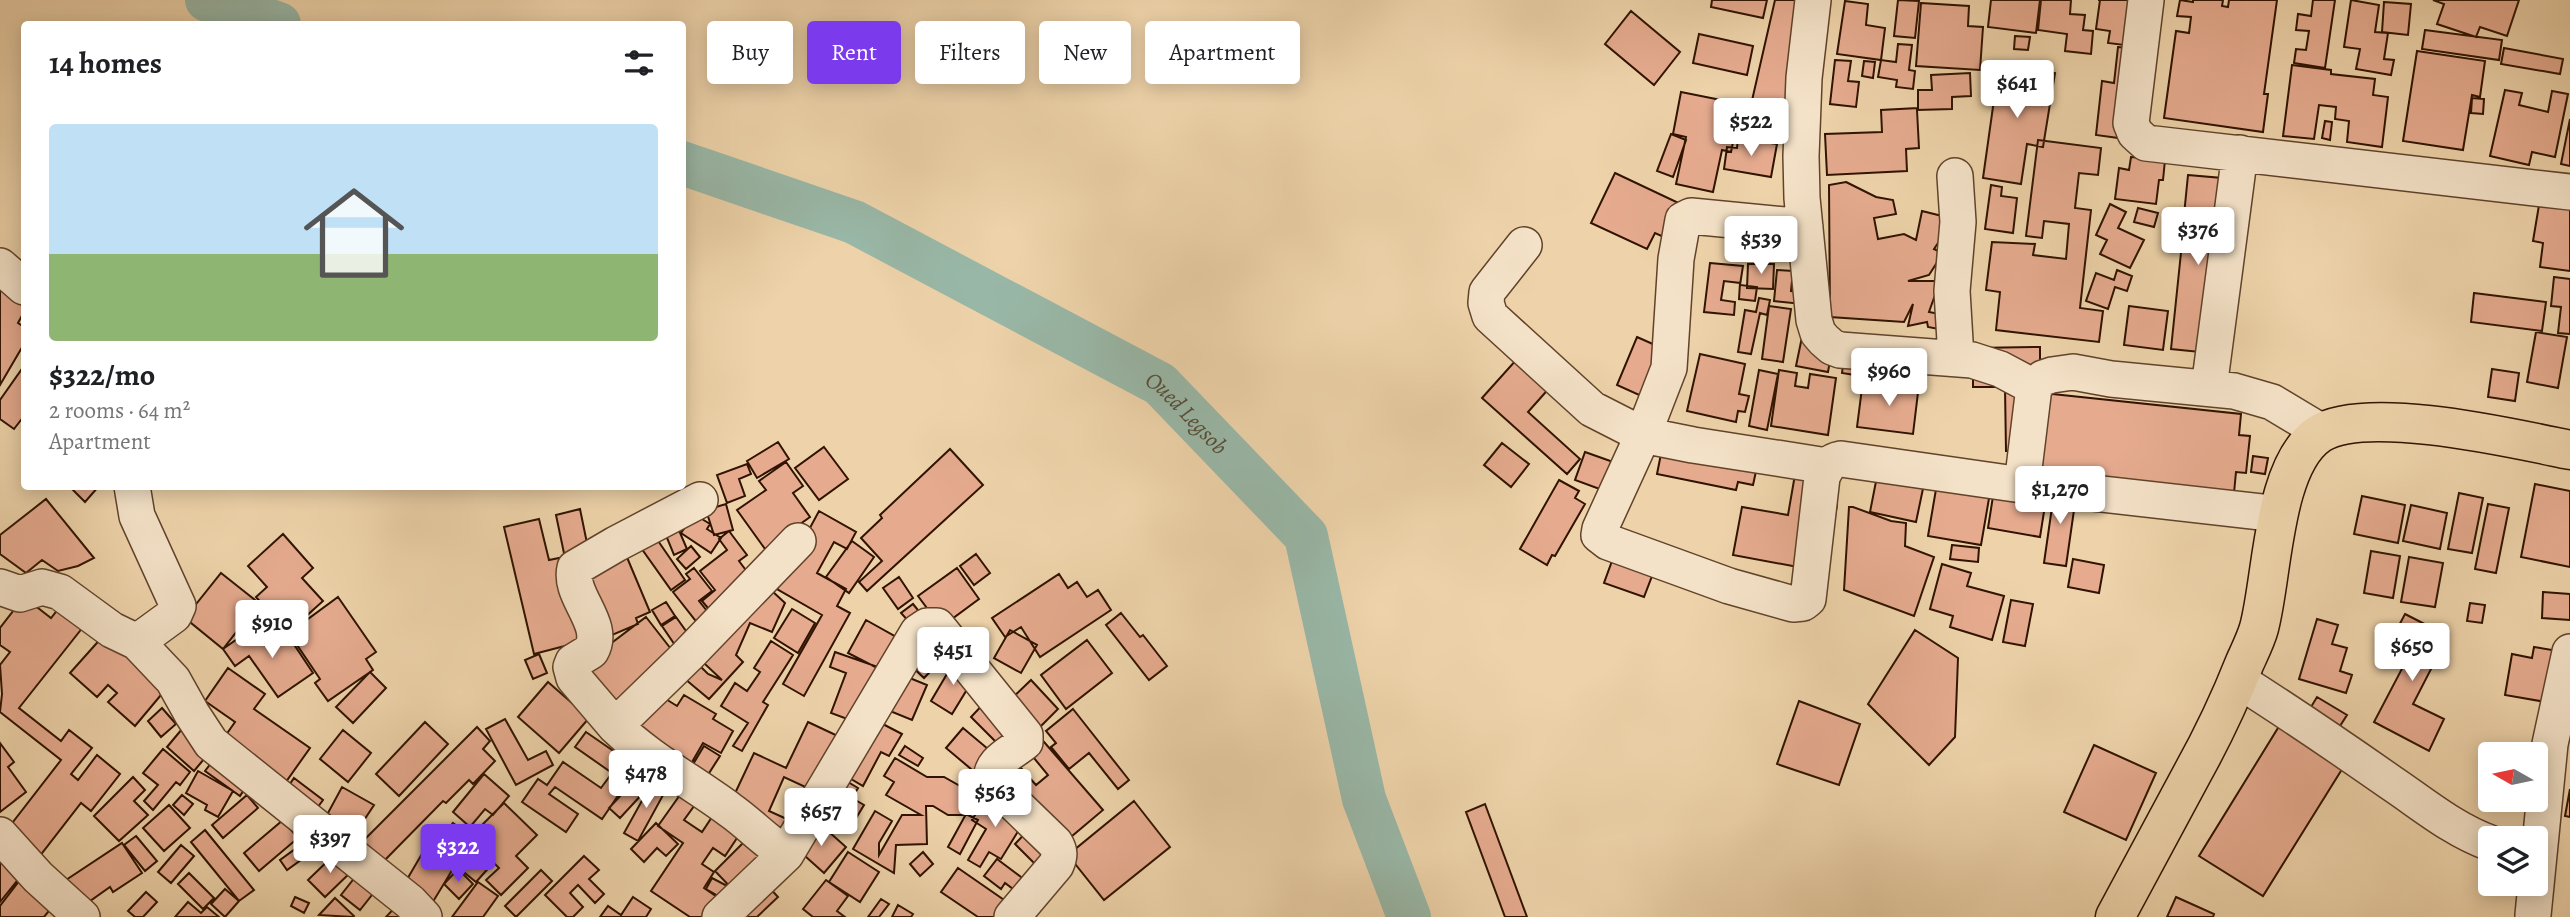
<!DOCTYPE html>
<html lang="en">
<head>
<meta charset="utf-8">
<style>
	:root { --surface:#fff; --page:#f6f6f6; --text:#202124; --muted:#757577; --accent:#7c3aed }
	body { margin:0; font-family:Alegreya,serif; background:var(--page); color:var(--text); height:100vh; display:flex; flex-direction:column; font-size:26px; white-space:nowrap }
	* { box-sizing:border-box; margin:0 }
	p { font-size:23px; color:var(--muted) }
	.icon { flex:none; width:38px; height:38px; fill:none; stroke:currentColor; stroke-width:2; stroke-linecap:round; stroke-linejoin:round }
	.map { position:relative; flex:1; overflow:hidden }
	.panel { position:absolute; left:21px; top:21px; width:665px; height:469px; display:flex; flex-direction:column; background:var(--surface); border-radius:7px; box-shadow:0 4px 18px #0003 }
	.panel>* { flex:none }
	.guide { position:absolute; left:707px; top:21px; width:665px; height:63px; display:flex; gap:14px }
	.needle { width:46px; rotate:279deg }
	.fabs { position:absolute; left:2478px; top:742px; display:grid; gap:14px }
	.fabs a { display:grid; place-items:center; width:70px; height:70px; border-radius:7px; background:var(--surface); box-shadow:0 4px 18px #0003; font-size:35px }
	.price { position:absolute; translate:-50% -60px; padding:0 16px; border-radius:7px; background:#fff; color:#222; font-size:23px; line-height:46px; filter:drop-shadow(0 2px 4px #0008) }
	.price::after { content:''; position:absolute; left:50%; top:42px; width:21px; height:16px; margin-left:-10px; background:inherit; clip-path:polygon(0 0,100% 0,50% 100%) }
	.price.selected { background:var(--accent); color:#fff }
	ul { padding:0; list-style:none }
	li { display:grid; align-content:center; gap:14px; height:371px; padding:0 28px }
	li span { display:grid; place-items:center; height:217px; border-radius:7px; color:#555 }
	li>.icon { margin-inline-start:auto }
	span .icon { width:126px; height:126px; fill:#fffc; stroke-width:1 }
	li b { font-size:30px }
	h2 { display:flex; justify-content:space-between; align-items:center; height:84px; padding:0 28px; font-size:30px }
	.chip { padding:0 24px; border-radius:7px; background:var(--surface); box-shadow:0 4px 18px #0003; font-size:24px; line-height:63px }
	.chip.selected { background:var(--accent); color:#fff }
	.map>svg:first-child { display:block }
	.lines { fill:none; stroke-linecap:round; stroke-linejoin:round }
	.river { stroke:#99b8a8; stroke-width:44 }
	.building { fill:#e6ab8f; stroke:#301300; stroke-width:2 }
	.minor-casing { stroke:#60432a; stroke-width:38 }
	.major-casing { stroke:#301300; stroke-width:41 }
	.minor { stroke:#f4e2c8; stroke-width:35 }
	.major { stroke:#eed3aa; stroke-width:38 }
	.labels { text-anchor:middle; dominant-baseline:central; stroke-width:5; stroke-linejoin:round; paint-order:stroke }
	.water-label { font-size:23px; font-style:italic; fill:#554d3b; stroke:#f4e2c8 }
</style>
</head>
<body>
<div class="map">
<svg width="2570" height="917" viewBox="0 0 2570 917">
	<rect width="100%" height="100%" fill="#eed3aa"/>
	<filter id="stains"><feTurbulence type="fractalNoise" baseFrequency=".00286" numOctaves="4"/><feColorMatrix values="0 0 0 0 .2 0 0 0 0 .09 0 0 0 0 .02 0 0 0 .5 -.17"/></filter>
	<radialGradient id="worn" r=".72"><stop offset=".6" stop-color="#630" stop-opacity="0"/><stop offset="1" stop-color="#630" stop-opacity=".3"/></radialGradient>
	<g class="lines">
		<!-- river -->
		<g class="river">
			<path d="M207,0L279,24"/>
			<path id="s1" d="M682,163L854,222L1160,384L1306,536L1364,799L1409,917"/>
		</g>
	</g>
	<!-- building -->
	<path class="building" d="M1712,0H1767L1763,18L1711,7Z
		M1775,0H1821L1804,145L1745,131Z
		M1898,0L1919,1L1915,38L1894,36Z
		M1991,0H2040L2036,33L1988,27Z
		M2041,0H2071L2070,14L2085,15L2083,30L2093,31L2091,54L2065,51L2067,34L2038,30Z
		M2098,0H2148L2140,47L2108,43L2110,31L2096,29L2100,0Z
		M2180,0L2193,2V0H2223L2222,6L2228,7L2229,0H2277L2264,94H2268L2263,132L2164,118L2176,31L2189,33L2191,17L2177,16Z
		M2313,0H2335L2325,68L2294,63L2296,49L2306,50L2309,31L2296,30L2298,14L2311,16Z
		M2351,0L2379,5L2375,32L2388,33L2384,59L2394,60L2391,75L2356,69L2360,49L2344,47Z
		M2433,0H2519L2507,36L2480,27L2476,37L2437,24L2444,4Z
		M1845,1L1868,4L1866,25L1885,28L1881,60L1837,54Z
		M2384,2L2411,4L2408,35L2382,32Z
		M1921,3L1969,6L1968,26L1983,27L1980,70L1916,66Z
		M1631,11L1680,52L1654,85L1605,44Z
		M2425,30L2502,40L2499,60L2422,49Z
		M1699,34L1753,46L1747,75L1693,63Z
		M2015,36L2030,37L2028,50L2014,49Z
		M1898,44L1912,45L1909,70L1915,71L1913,89L1896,87L1897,80L1878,77L1881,60L1896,62Z
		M2118,47L2144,50L2133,140L2096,135L2102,81L2114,83Z
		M2504,48L2563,59L2560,74L2501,64Z
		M2417,51L2485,61L2480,97L2472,95L2463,150L2403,141Z
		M1835,60L1851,61L1848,81L1859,82L1856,107L1830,104Z
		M1864,61L1875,62L1873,78L1862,76Z
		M1999,64L2055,73L2043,147L2027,144L2021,184L1983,178Z
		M2292,65L2331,70V74L2375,79L2373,95L2388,97L2382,147L2347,142L2349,121L2335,119L2336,107L2319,105L2314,139L2283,136Z
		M1970,73L1971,96L1952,97V109L1917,110L1919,148L1906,149L1907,171L1827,175L1825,134L1882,132L1881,110L1918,108V90H1932L1931,75Z
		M2505,90L2522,93L2519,105L2548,112L2552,91L2568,94L2555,157L2532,152L2529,165L2490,156Z
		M1681,92L1741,104L1731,152L1722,150L1713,192L1676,184L1686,137L1673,134Z
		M2472,98L2484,99L2483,114L2471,113Z
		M2570,119V166L2561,164Z
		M2325,121L2332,122L2330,140L2322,138Z
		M1671,134L1686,140L1673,177L1657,171Z
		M1738,138L1777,144L1771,177L1724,169L1727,147L1737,148Z
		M2038,140L2101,148L2098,175L2079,173L2075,208L2091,210L2080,308L2103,311L2099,342L1996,330L2000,292L1986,290L1992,242L2035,244L2033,255L2066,259L2069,224L2044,221L2042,238L2026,236Z
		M2131,157L2165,160L2163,180H2159L2156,204L2115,199L2119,168L2129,170Z
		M1615,173L1704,215L1675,242L1655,233L1647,249L1591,223Z
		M2188,175L2222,178L2210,353L2171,349L2182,243L2195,244L2196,226L2183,225Z
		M1846,182L1876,197L1893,200L1896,214L1874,218L1878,239L1904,234L1916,240L1922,211L1954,219L1934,249L1947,255L1938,261L1929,275L1908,281H1940L1929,312L1950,316L1949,331L1928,327L1927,322L1908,326L1913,304L1904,322L1830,317L1829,185Z
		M1991,185L2002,187L2001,196L2017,198L2013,233L1985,229Z
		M2110,204L2126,212L2118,228L2144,240L2130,268L2100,254L2107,240L2096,235Z
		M2539,205L2570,209V271L2540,267L2543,243L2533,241Z
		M2138,208L2158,213L2154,227L2134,222Z
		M1710,263L1743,266L1740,285L1757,287L1755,301L1739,299L1740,283L1724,281L1721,300L1735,302L1734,315L1704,312Z
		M1748,264H1774L1773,289L1747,288Z
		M1777,270L1793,271L1791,291L1803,292L1802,304L1774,301Z
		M2117,270L2132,276L2127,291L2115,287L2108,309L2086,301L2096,273L2114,280Z
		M2554,277L2570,279V334L2558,333L2561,307L2551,306Z
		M0,283L24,298V312L18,323L24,327V344L0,385Z
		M2474,293L2546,302L2542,331L2471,322Z
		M1759,298L1770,300L1767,315L1760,313L1751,354L1738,352L1745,310L1756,312Z
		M1769,306L1791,309L1783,362L1762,359Z
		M2129,306L2168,311L2163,350L2124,345Z
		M2536,332L2567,337L2558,388L2527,382Z
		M1637,337L1680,356L1659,404L1617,385Z
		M1802,337L1833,343L1828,372L1796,366Z
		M1847,337L1866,339L1861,376L1842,373Z
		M1536,338L1568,367L1528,412L1580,459L1567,474L1482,398Z
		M2040,347V451H2006L2005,387H1973V348Z
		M1700,354L1745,364L1739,394L1749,396L1745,412L1738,411L1736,422L1687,411Z
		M24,366V416L14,429L0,419V400Z
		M2492,369L2519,373L2515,401L2488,397Z
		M1759,370L1778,374L1767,430L1749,426Z
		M1779,370L1797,373L1795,386L1808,388L1810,374L1836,378L1828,435L1771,426Z
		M1894,381L1919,384L1913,434L1857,427L1862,388L1893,391Z
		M2043,393L2241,414L2239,435L2250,436L2246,473L2236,472L2234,493L2035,471Z
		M1665,434L1760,453L1753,485L1738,482L1736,490L1657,474Z
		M778,442L789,459L757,478L747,461Z
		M1502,443L1529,464L1511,487L1484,465Z
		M824,447L848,479L819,500L795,468Z
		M950,449L983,485L867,591L859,582L882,561L861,538L882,518L880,515Z
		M1882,451L1929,460L1916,522L1870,512Z
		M1585,452L1616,463V495L1575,480Z
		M2253,456L2268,458L2265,474L2251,472Z
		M786,462L803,486L793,493L810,517L765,549L737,510L766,490L759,481Z
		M1797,463L1811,465L1823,503L1837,505L1825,572L1733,555L1742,507L1788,515Z
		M747,464L751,474L739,479L745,496L727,503L717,475Z
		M1940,466L1993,475L1981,545L1928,536Z
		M1997,471L2049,480L2040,537L1988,528Z
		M1559,480L1579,491L1575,498L1585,504L1555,556L1552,555L1547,565L1520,549Z
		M2535,484L2570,491V567L2521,557Z
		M69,486H99L85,502Z
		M2055,486L2077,489L2066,566L2044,563Z
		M2459,493L2483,498L2472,553L2448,549Z
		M2362,496L2405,505L2398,543L2354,534Z
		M46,499L94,558L78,566L58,571L42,560L26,573L0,554V535Z
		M726,504L733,530L714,535L706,510Z
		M2488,504L2509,508L2496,573L2475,569Z
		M2411,505L2447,513L2440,549L2403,541Z
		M1849,507H1853L1891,521L1906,523L1905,546L1934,557L1914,616L1844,590Z
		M580,509L589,553L565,558L556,515Z
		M819,511L856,532L847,549L834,542L817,573L846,589L837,606L850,613L804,696L783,684L822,615L777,589Z
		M694,514L710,524L707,529L721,538L711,553L681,533Z
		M539,519L549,560L564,557L584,641L534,654L504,527Z
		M678,528L687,549L674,555L665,533Z
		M729,531L747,555L739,561L754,581L713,614L702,601L715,590L700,571L727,550L719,539Z
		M283,534L313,568L302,578L323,601L283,637L269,621L273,616L256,597L267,587L248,566Z
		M654,535L685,580L671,590L639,545Z
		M852,541L874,557L849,593L826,577Z
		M1952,545L1979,548L1978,562L1950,559Z
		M691,546L700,557L686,569L677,559Z
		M2371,551L2400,556L2393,598L2364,593Z
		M976,554L990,573L974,585L960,566Z
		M626,555L650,612L636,618L638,624L605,638L577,575Z
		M2409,557L2443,563L2435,607L2401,602Z
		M2073,559L2104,565L2099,593L2068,587Z
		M1612,561L1652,576L1644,597L1604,583Z
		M1942,564L1971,573L1967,586L2004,596L1992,640L1950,627L1953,616L1930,609Z
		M694,568L712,591L699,601L711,616L699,625L673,592L690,579L686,574Z
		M957,568L979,599L941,627L918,596Z
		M221,573L274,615L260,632L245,621L223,649L185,618Z
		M1059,574L1068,588L1077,582L1087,597L1098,590L1111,610L1040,657L1021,627L1005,637L992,618Z
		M899,577L913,598L898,609L883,588Z
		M771,590L785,603L772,632L750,623L736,655L743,662L709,699L679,674L693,659L708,674L722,680L705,664L696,660Z
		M2543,592L2570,594V620L2542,618Z
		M24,597L51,618L63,603L87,622L19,708L61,741L69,730L92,748L71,774L78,780L97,755L120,774L91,811L81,803L39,857L6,831L61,760L0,712L2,694L0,665L10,652L0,645V628Z
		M338,597L376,652L366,659L373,670L328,701L315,683L320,679L289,633Z
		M2011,600L2033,604L2025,646L2003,642Z
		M666,602L675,616L661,625L652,610Z
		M2470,603L2485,605L2482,623L2467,621Z
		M913,604L922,615L911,624L901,613Z
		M792,609L815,623L798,653L774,638Z
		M1121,613L1140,637L1143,635L1167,666L1149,680L1106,625Z
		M2405,614L2448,636L2413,704L2444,719L2429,751L2374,722L2405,663L2385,652Z
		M646,617L678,658L613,708L581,666Z
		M676,617L691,638L677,648L662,626Z
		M2317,619L2338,625L2332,644L2347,648L2340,671L2352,675L2346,693L2299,679Z
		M866,620L898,638L881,670L848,653Z
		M253,628L265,645L285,631L313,673L278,697L249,656L235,666L223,649Z
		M1010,630L1037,645L1021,673L994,658Z
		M1915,630L1958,658L1955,737L1929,765L1868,704Z
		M935,633L952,649L924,678L907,662Z
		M104,635L166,689L135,726L108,702L117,693L108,685L97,697L70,673Z
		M1087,640L1112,673L1066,709L1041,675Z
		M771,641L793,655L763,702L768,705L742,751L733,746L748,723L721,706L735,683L747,691L760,672L754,668Z
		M2534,647L2570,653L2563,705L2505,695L2512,654L2532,658Z
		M835,652L878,667L858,723L831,713L846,673L830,667Z
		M539,654L547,673L533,679L525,660Z
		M957,657L974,678L952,714L931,701Z
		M228,668L265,694L254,709L310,748L283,786L221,742L235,722L205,701Z
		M370,672L386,688L353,723L336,707Z
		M900,674L927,685L912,720L885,709Z
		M1031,680L1058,709L1034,733L1006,704Z
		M548,682L589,718L559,753L518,717Z
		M653,691L677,706L684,695L716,714L713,719L733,731L721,753L703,743L688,769L628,734Z
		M2317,697L2347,715L2333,737L2354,750L2263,896L2199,856L2294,702L2308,712Z
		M988,699L1018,729L1000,746L971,717Z
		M1799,701L1860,724L1839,785L1777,764Z
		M162,708L176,724L161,737L148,721Z
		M1073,709L1129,780L1118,789L1089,753L1069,769L1051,747L1056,743L1046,731Z
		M505,719L528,760L546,751L553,765L516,785L486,729Z
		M877,721L902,734L889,756L881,752L863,786L846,776Z
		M425,722L448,744L399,796L376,774Z
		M808,722L840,737L816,792L784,777L769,811L789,820L781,838L730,804L754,753L786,768Z
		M477,727L490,741L483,749L495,761L473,784L469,780L446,803L443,801L382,863L362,842Z
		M963,728L994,754L977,774L946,748Z
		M182,729L209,753L194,771L167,747Z
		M343,730L371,753L348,782L320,759Z
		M586,732L625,759L616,773L628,781L602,819L555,787L549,794L578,814L566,832L522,802L538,779L547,785L563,762L601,788L612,773L575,747Z
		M1038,735L1103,810L1059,847L995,772L1012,758L1036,785L1048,775L1024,746Z
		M0,743L14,762L8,767L26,792L0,812Z
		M2094,745L2156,773L2126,840L2064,812Z
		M704,746L720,756L704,781L689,771Z
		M905,746L923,758L918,766L899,755Z
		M163,749L190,772L180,785L176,782L153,810L144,801L158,785L143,773Z
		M215,758L249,782L240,796L205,771Z
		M895,758L927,777H944L960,786V806L975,780L986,787L970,815H948L933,806H926L927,844L896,845L894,873L853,849L875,811L892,821L879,843V855L902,815H921L886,795L894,782L884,776Z
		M636,761L656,779L620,818L609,808L635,780L626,772Z
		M198,771L233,791L218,817L205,810L207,805L186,793Z
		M484,774L509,796L493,815L485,809L470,827L453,812Z
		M133,777L145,790L134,801L148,815L119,841L94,816Z
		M294,778L323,800L312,815L283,794Z
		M654,779L668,786L638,841L624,833Z
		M843,779L858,788L852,798L864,805L850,828L824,812Z
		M342,787L374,805L351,840L322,824Z
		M2570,789V817L2565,816Z
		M990,791L1025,820L1001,859L989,852L980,867L968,860L986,829L972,820Z
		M682,792L697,802L684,820L702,832L714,814L741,832L725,856L713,848L702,864L714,872L704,888L720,899L708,917H690L651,891L683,843L658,826Z
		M182,795L193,804L184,815L173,805Z
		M247,795L258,808L223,838L212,825Z
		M1134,801L1170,847L1104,900L1068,855Z
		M504,803L537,835L516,856L528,868L501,895L486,880L499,868L469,838Z
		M1485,804L1527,917H1505L1466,812Z
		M169,805L190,828L164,851L143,828Z
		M966,814L978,820L960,854L948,847Z
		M283,820L298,838L259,871L244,853Z
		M453,823L461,829L439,856L431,850Z
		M656,823L678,844L666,856L657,848L644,862L631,849Z
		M819,823L846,847L824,873L796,848Z
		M1031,827L1049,863L1035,864L1015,844Z
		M205,830L254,890L239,901L191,842Z
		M136,836L157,861L145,871L124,845Z
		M750,836L774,861L739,896L715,871Z
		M461,840L468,844L431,905L402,888L423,852L446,865Z
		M122,843L142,873L113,892L110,887L83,906L66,880Z
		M181,845L194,856L171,883L158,872Z
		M298,847L305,857L287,870L280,860Z
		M477,850L493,863L476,882L460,869Z
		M848,852L879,872L860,902L829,882Z
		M923,852L933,864L920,876L910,864Z
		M336,853L353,870L325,897L308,880Z
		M584,856L599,870L589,879L604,894L595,903L578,885L570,893L583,907L573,917H567L545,895Z
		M0,859L21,876L0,902Z
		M997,859L1025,880L1017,892L1005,883L1001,889L984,876Z
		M958,868L1007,902L997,917H978L941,892Z
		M458,869L473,884L459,899L444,884Z
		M541,870L552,881L516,917L505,906Z
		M360,871L379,886L360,910L341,895Z
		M189,873L214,898L203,909L178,884Z
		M712,878L733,889L727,901L706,889Z
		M20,880L53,906L44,917H0V906Z
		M826,880L848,896L837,911L845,917H813L803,909Z
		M478,882L498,896L483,917H452Z
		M766,884L778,897L757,917H730Z
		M225,889L239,901L225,917L211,904Z
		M146,892L157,902L143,917H135L128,911Z
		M295,897L309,903L304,913L291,906Z
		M633,897L651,909L646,917H600L608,906L621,915Z
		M2176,897L2214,914L2213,917H2167Z
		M335,898L354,916L353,917L319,915Z
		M881,899L889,904L879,917H868Z
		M188,902L201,913L207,907L219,917H175Z
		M399,903L413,917H386Z
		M898,905L913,914L911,917H892Z"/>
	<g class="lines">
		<defs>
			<path id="minor" d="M1813,0L1804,78L1801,156L1802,198L1814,320L1818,333L1824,340L1832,347L1840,350L1972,360L2000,369L2034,387
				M2146,0L2131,123L2135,133L2146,143L2570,192
				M1955,176L1958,222L1952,291L1956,358
				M1524,245L1487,292L1486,303L1490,316L1592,409L1643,435L1669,368L1676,259L1683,220L1691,216L1805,227
				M0,266L24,287
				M2209,388L2240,153
				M1827,466L1693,445L1643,435L1600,529L1599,535L1608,542L1729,586L1793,604L1803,603L1808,599L1822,477C1827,466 1830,461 1841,459L2022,485
				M132,486L137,516L178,606L174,615L137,642
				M2279,514L2022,485L2034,387L2043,378L2052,375L2073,372L2111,379L2234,391L2272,402L2322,432
				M0,587L20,594L42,587L60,592L112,630L137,642L173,680L192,714L211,743L410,902L424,917
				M2238,680C2290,713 2340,747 2390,782C2423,804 2452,829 2490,843
				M615,726L574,678L571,667L573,662L591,651C607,624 568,596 575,568L616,544L700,500
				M0,835L38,877L82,917
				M786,854L918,632L927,626H937L1025,735V742C1012,753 988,762 992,782L1055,843C1060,851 1060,856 1056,865L1012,917
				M2533,915L2550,744L2570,652
				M720,917L786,854C765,841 750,824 730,810C691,781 650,760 615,726L687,656L798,541"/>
			<path id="major" d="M2115,917C2141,869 2167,820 2193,772C2213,736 2230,700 2245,662C2250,651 2256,639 2259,628C2273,576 2272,466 2319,434C2366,404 2516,439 2570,450"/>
		</defs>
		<!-- minor casing -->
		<use href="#minor" class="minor-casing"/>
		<!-- major casing -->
		<use href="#major" class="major-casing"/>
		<!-- minor -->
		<use href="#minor" class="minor"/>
		<!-- major -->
		<use href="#major" class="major"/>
	</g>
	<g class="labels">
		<!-- water labels -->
		<g class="water-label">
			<text stroke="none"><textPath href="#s1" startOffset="567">Oued Legsob</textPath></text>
		</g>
	</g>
	<rect width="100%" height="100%" filter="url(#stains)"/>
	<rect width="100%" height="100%" fill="url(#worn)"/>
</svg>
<div class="fabs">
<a><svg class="needle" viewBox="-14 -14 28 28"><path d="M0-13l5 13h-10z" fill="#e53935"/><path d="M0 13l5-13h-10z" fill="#757577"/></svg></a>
<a><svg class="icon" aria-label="layers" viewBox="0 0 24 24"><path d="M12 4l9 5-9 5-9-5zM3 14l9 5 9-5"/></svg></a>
</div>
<b class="price" style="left:2017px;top:120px">$641</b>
<b class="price" style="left:1751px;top:158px">$522</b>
<b class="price" style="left:2198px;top:267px">$376</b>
<b class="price" style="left:1761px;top:276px">$539</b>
<b class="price" style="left:1889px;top:408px">$960</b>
<b class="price" style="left:2060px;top:526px">$1,270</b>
<b class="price" style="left:272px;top:660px">$910</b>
<b class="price" style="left:2412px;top:683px">$650</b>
<b class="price" style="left:953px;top:687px">$451</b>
<b class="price" style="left:646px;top:810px">$478</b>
<b class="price" style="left:995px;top:829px">$563</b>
<b class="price" style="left:821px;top:848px">$657</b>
<b class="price" style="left:330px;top:875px">$397</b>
<b class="price selected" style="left:458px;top:884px">$322</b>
<div class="guide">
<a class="chip">Buy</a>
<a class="chip selected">Rent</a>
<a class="chip">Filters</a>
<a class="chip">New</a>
<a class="chip">Apartment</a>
</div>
<section class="panel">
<h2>14 homes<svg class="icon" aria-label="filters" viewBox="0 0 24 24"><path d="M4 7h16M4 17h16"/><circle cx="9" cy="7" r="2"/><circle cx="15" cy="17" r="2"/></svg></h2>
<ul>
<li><span style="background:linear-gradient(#bfe0f5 60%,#8fb573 0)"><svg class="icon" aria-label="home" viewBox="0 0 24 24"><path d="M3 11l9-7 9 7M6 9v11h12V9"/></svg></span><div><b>$322/mo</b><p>2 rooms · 64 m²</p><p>Apartment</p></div></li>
</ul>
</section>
</div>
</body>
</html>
